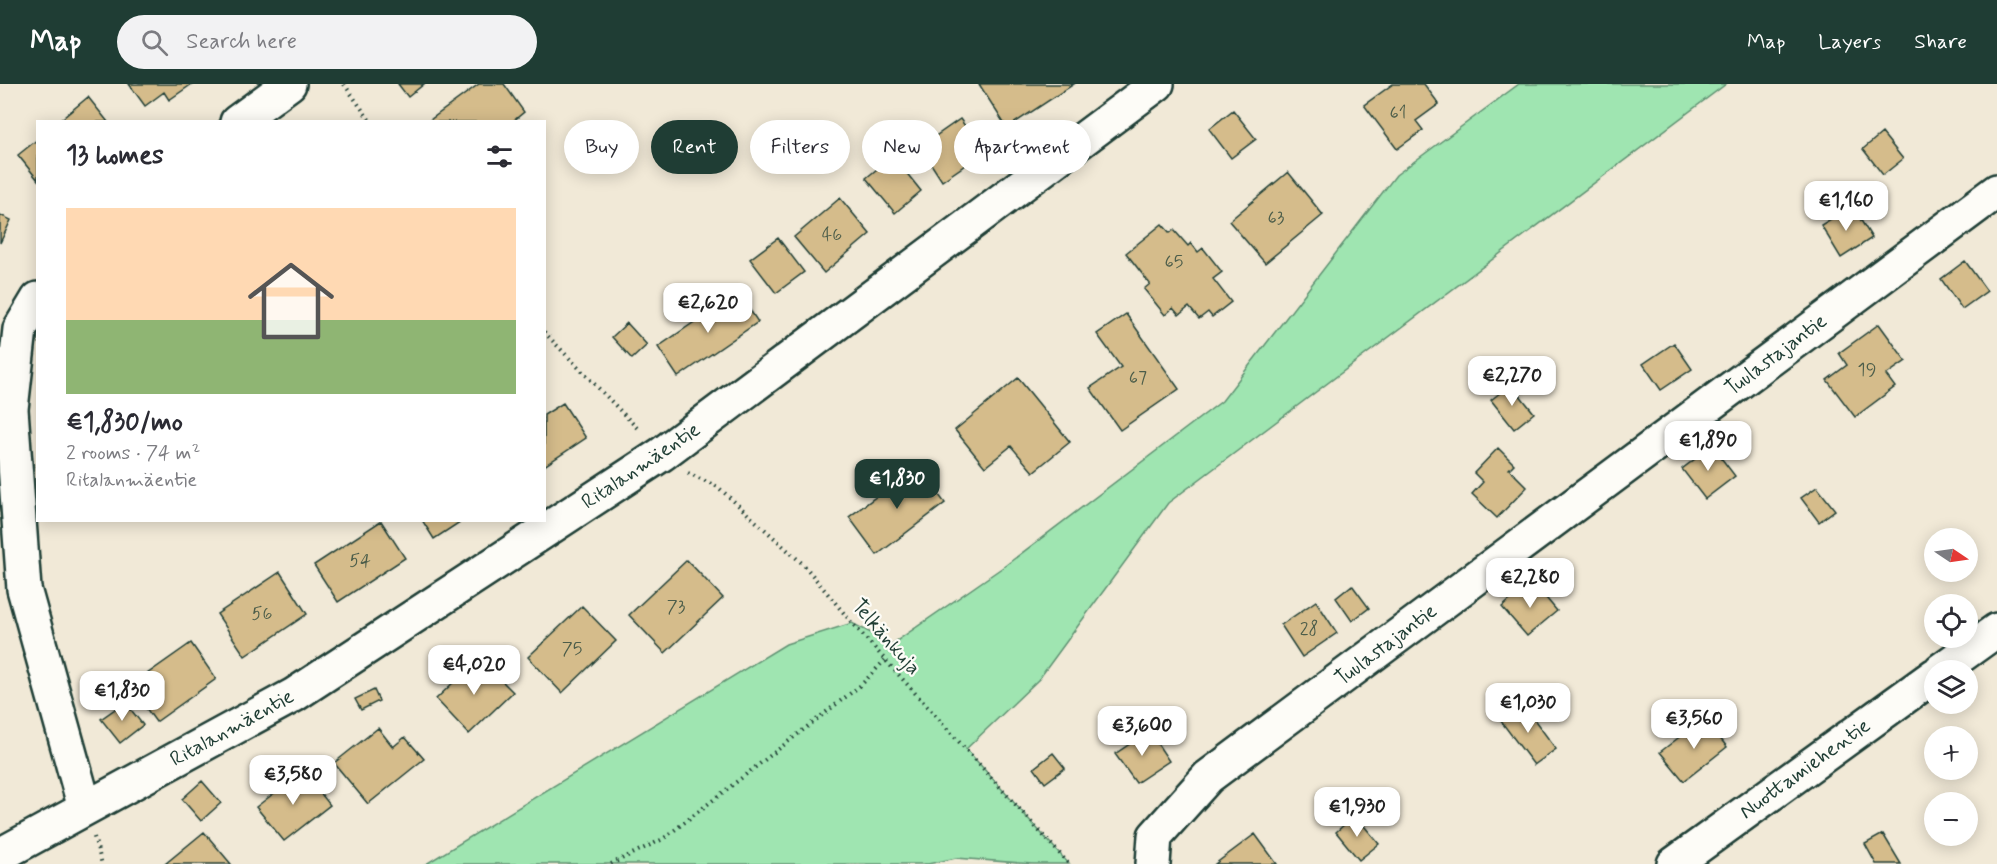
<!DOCTYPE html>
<html lang="en">
<head>
<meta charset="utf-8">
<style>
	:root { --surface:#fff; --page:#f2f2f3; --text:#2b2b33; --muted:#7c7c81; --accent:#1f3d34 }
	body { margin:0; font-family:Mynerve,sans-serif; background:var(--page); color:var(--text); height:100vh; display:flex; flex-direction:column; font-size:22px; white-space:nowrap }
	* { box-sizing:border-box; margin:0 }
	p { font-size:20px; color:var(--muted) }
	.icon { flex:none; width:33px; height:33px; fill:none; stroke:currentColor; stroke-width:2; stroke-linecap:round; stroke-linejoin:round }
	.map { position:relative; flex:1; overflow:hidden }
	.sheet { position:absolute; left:36px; top:36px; width:510px; height:402px; display:flex; flex-direction:column; background:var(--surface); border-radius:0px; box-shadow:0 3px 15px #0003 }
	.sheet>* { flex:none }
	.top-card { position:absolute; left:564px; top:36px; width:570px; height:54px; display:flex; gap:12px }
	.needle { width:39px; rotate:103deg }
	.buttons { position:absolute; left:1924px; top:444px; display:grid; gap:12px }
	.buttons a { display:grid; place-items:center; width:54px; height:54px; border-radius:50%; background:var(--surface); box-shadow:0 3px 15px #0003; font-size:30px }
	.price { position:absolute; translate:-50% -51px; padding:0 14px; border-radius:12px; background:#fff; color:#222; font-size:20px; line-height:39px; filter:drop-shadow(0 2px 3px #0008) }
	.price::after { content:''; position:absolute; left:50%; top:36px; width:18px; height:14px; margin-left:-9px; background:inherit; clip-path:polygon(0 0,100% 0,50% 100%) }
	.price.selected { background:var(--accent); color:#fff }
	ul { padding:0; list-style:none }
	li { display:grid; align-content:center; gap:12px; height:318px; padding:0 30px }
	li span { display:grid; place-items:center; height:186px; border-radius:0px; color:#555 }
	li>.icon { margin-inline-start:auto }
	span .icon { width:108px; height:108px; fill:#fffc; stroke-width:1 }
	li b { font-size:26px }
	h2 { display:flex; justify-content:space-between; align-items:center; height:72px; padding:0 30px; font-size:26px }
	.tag { padding:0 21px; border-radius:27px; background:var(--surface); box-shadow:0 3px 15px #0003; font-size:21px; line-height:54px }
	.tag.selected { background:var(--accent); color:#fff }
	header { display:flex; align-items:center; gap:36px; box-sizing:border-box; height:84px; padding:0 30px; background:var(--accent); color:#fff }
	header strong { font-size:28px }
	nav { display:flex; gap:33px; margin-inline-start:auto; font-size:21px }
	.search { width:420px; height:54px; background:var(--page); display:flex; align-items:center; gap:15px; box-sizing:border-box; padding:0 21px; border-radius:33px; color:var(--muted); font-size:22px }
	.map>svg:first-child { display:block }
	.green { fill:#9fe5b1; stroke:#5f9172; stroke-width:1.5 }
	.building { fill:#d5bc8b; stroke:#1f3d34; stroke-width:1.5 }
	.lines { fill:none; stroke-linecap:round; stroke-linejoin:round }
	.minor-casing { stroke:#1f3d34; stroke-width:38 }
	.path { stroke:#1f3d34; stroke-width:4; stroke-dasharray:1.5 4.5; stroke-linecap:butt }
	.minor { stroke:#fdfcf7; stroke-width:33 }
	.labels { text-anchor:middle; dominant-baseline:central; stroke-width:4.5; stroke-linejoin:round; paint-order:stroke }
	.number-label { font-size:18px; fill:#4c5d4a }
	.street-label { font-size:21px; fill:#1f3d34; stroke:#fdfcf7 }
</style>
</head>
<body>
<header>
<strong>Map</strong>
<div class="search"><svg class="icon" aria-label="search" viewBox="0 0 24 24"><circle cx="10" cy="10" r="6"/><path d="M15 15l6 6"/></svg>Search here</div>
<nav><a>Map</a><a>Layers</a><a>Share</a></nav>
</header>
<div class="map">
<svg width="1997" height="780" viewBox="0 0 1997 780">
	<rect width="100%" height="100%" fill="#f1e9d7"/>
	<filter id="ink" filterUnits="userSpaceOnUse"><feTurbulence type="fractalNoise" baseFrequency=".0167" numOctaves="2"/><feDisplacementMap in="SourceGraphic" scale="12" xChannelSelector="R" yChannelSelector="G"/><feConvolveMatrix kernelMatrix="1 2 1 2 8 2 1 2 1" color-interpolation-filters="sRGB"/></filter>
	<g filter="url(#ink)">
		<!-- green -->
		<path class="green" d="M1519,0H1726L1168,419L1039,595L966,665L1069,780H1033L956,774L928,780H426L786,560L852,539L892,560L1006,481L1222,317L1396,91Z"/>
		<!-- building -->
		<path class="building" d="M129,0H192L169,16L164,8L145,22Z
			M398,0H424L408,13Z
			M479,0H504L524,28L512,38H431L430,36Z
			M979,0H1074L1007,44Z
			M1393,0H1424L1439,20L1416,37L1423,46L1397,65L1364,21Z
			M88,13L108,38H58Z
			M1233,26L1256,55L1231,74L1209,45Z
			M960,35L984,68L942,97L920,63Z
			M1882,49L1903,75L1883,91L1863,65Z
			M38,55V96L18,71Z
			M893,72L921,107L895,129L866,94Z
			M1288,88L1323,131L1265,179L1229,137Z
			M840,114L870,150L824,189L794,153Z
			M1852,122L1872,154L1841,174L1821,141Z
			M0,131L11,136L0,159Z
			M1162,140L1170,149L1174,146L1188,162L1191,159L1198,168L1203,164L1222,188L1213,195L1231,218L1212,233L1208,228L1199,235L1189,223L1179,231L1173,224L1165,231L1144,205L1150,200L1126,169Z
			M778,154L804,188L776,209L750,175Z
			M1965,177L1987,207L1962,225L1941,195Z
			M738,208L758,238L678,293L658,263Z
			M1126,230L1179,305L1120,346L1090,304L1121,283L1097,250Z
			M627,239L647,261L632,275L612,253Z
			M1879,240L1906,277L1886,291L1895,303L1855,333L1827,296L1847,281L1839,269Z
			M1674,259L1692,285L1661,306L1643,280Z
			M1018,294L1070,358L1033,388L1011,362L985,383L955,346Z
			M1511,300L1534,329L1514,345L1491,316Z
			M563,319L586,354L544,382V331Z
			M1712,362L1735,392L1705,415L1682,385Z
			M1498,364L1514,380L1509,385L1527,403L1497,434L1472,410L1483,398L1474,389Z
			M917,382L945,419L877,471L849,433Z
			M1817,403L1835,426L1819,438L1801,414Z
			M422,436H463L434,455Z
			M381,437L405,474L338,518L314,481Z
			M687,476L723,514L665,569L629,531Z
			M280,488L307,530L245,572L217,530Z
			M1532,497L1557,527L1527,552L1502,523Z
			M1352,501L1369,524L1352,537L1336,514Z
			M1316,517L1337,549L1302,573L1281,541Z
			M582,522L616,557L562,609L528,573Z
			M191,559L216,595L156,638L130,602Z
			M479,574L513,608L469,650L436,615Z
			M374,606L379,617L361,626L355,615Z
			M125,618L143,641L120,659L101,635Z
			M1522,619L1556,665L1534,681L1500,636Z
			M1704,634L1727,663L1684,697L1660,668Z
			M378,644L393,663L405,653L424,675L368,720L334,679Z
			M1149,647L1169,677L1136,699L1115,670Z
			M1053,669L1065,684L1045,699L1034,684Z
			M303,687L330,721L284,757L256,723Z
			M202,697L221,719L201,737L182,715Z
			M1355,731L1379,760L1359,776L1336,748Z
			M204,748L231,780H165Z
			M1255,750L1277,780H1215Z
			M1883,750L1901,780H1876L1865,760Z"/>
		<g class="lines">
			<defs>
				<path id="minor" d="M237,38L289,0
					M38,215L20,245L11,325L24,505L85,724
					M1941,586L1997,546
					M0,771L294,611L662,370L1157,0
					M1153,780L1155,752L1208,693L1997,107
					M1674,780L1935,591"/>
			</defs>
			<!-- minor casing -->
			<use href="#minor" class="minor-casing"/>
			<!-- path -->
			<path class="path" d="M344,0L371,38
				M544,248L640,347
				M688,389L718,403L804,481L852,539L1069,780
				M94,753L102,780
				M611,780L663,755L861,601L885,576"/>
			<!-- minor -->
			<use href="#minor" class="minor"/>
		</g>
	</g>
	<g class="labels">
		<!-- number labels -->
		<g class="number-label">
			<text x="1398" y="29">61</text>
			<text x="1276" y="134">63</text>
			<text x="832" y="151">46</text>
			<text x="1174" y="178">65</text>
			<text x="1867" y="286">19</text>
			<text x="1138" y="294">67</text>
			<text x="360" y="477">54</text>
			<text x="676" y="523">73</text>
			<text x="262" y="530">56</text>
			<text x="1309" y="545">28</text>
			<text x="572" y="565">75</text>
		</g>
		<!-- street labels -->
		<g class="street-label">
			<text transform="translate(1776 271) rotate(-37)">Tuulastajantie</text>
			<text transform="translate(641 382) rotate(-34)">Ritalanmäentie</text>
			<text transform="translate(886 553) rotate(49)">Telkänkuja</text>
			<text transform="translate(1386 561) rotate(-37)">Tuulastajantie</text>
			<text transform="translate(232 644) rotate(-29)">Ritalanmäentie</text>
			<text transform="translate(1805 685) rotate(-36)">Nuottamiehentie</text>
		</g>
	</g>
</svg>
<div class="buttons">
<a><svg class="needle" viewBox="-14 -14 28 28"><path d="M0-13l5 13h-10z" fill="#e53935"/><path d="M0 13l5-13h-10z" fill="#7c7c81"/></svg></a>
<a><svg class="icon" aria-label="locate" viewBox="0 0 24 24"><circle cx="12" cy="12" r="6"/><path d="M12 2v4M12 18v4M2 12h4M18 12h4"/></svg></a>
<a><svg class="icon" aria-label="layers" viewBox="0 0 24 24"><path d="M12 4l9 5-9 5-9-5zM3 14l9 5 9-5"/></svg></a>
<a>+</a>
<a>−</a>
</div>
<b class="price" style="left:1846px;top:148px">€1,160</b>
<b class="price" style="left:708px;top:250px">€2,620</b>
<b class="price" style="left:1512px;top:323px">€2,270</b>
<b class="price" style="left:1708px;top:388px">€1,890</b>
<b class="price selected" style="left:897px;top:426px">€1,830</b>
<b class="price" style="left:1530px;top:525px">€2,280</b>
<b class="price" style="left:474px;top:612px">€4,020</b>
<b class="price" style="left:122px;top:638px">€1,830</b>
<b class="price" style="left:1528px;top:650px">€1,030</b>
<b class="price" style="left:1694px;top:666px">€3,560</b>
<b class="price" style="left:1142px;top:673px">€3,600</b>
<b class="price" style="left:293px;top:722px">€3,580</b>
<b class="price" style="left:1357px;top:754px">€1,930</b>
<div class="top-card">
<a class="tag">Buy</a>
<a class="tag selected">Rent</a>
<a class="tag">Filters</a>
<a class="tag">New</a>
<a class="tag">Apartment</a>
</div>
<section class="sheet">
<h2>13 homes<svg class="icon" aria-label="filters" viewBox="0 0 24 24"><path d="M4 7h16M4 17h16"/><circle cx="9" cy="7" r="2"/><circle cx="15" cy="17" r="2"/></svg></h2>
<ul>
<li><span style="background:linear-gradient(#ffd9b3 60%,#8fb573 0)"><svg class="icon" aria-label="home" viewBox="0 0 24 24"><path d="M3 11l9-7 9 7M6 9v11h12V9"/></svg></span><div><b>€1,830/mo</b><p>2 rooms · 74 m²</p><p>Ritalanmäentie</p></div></li>
</ul>
</section>
</div>
</body>
</html>
